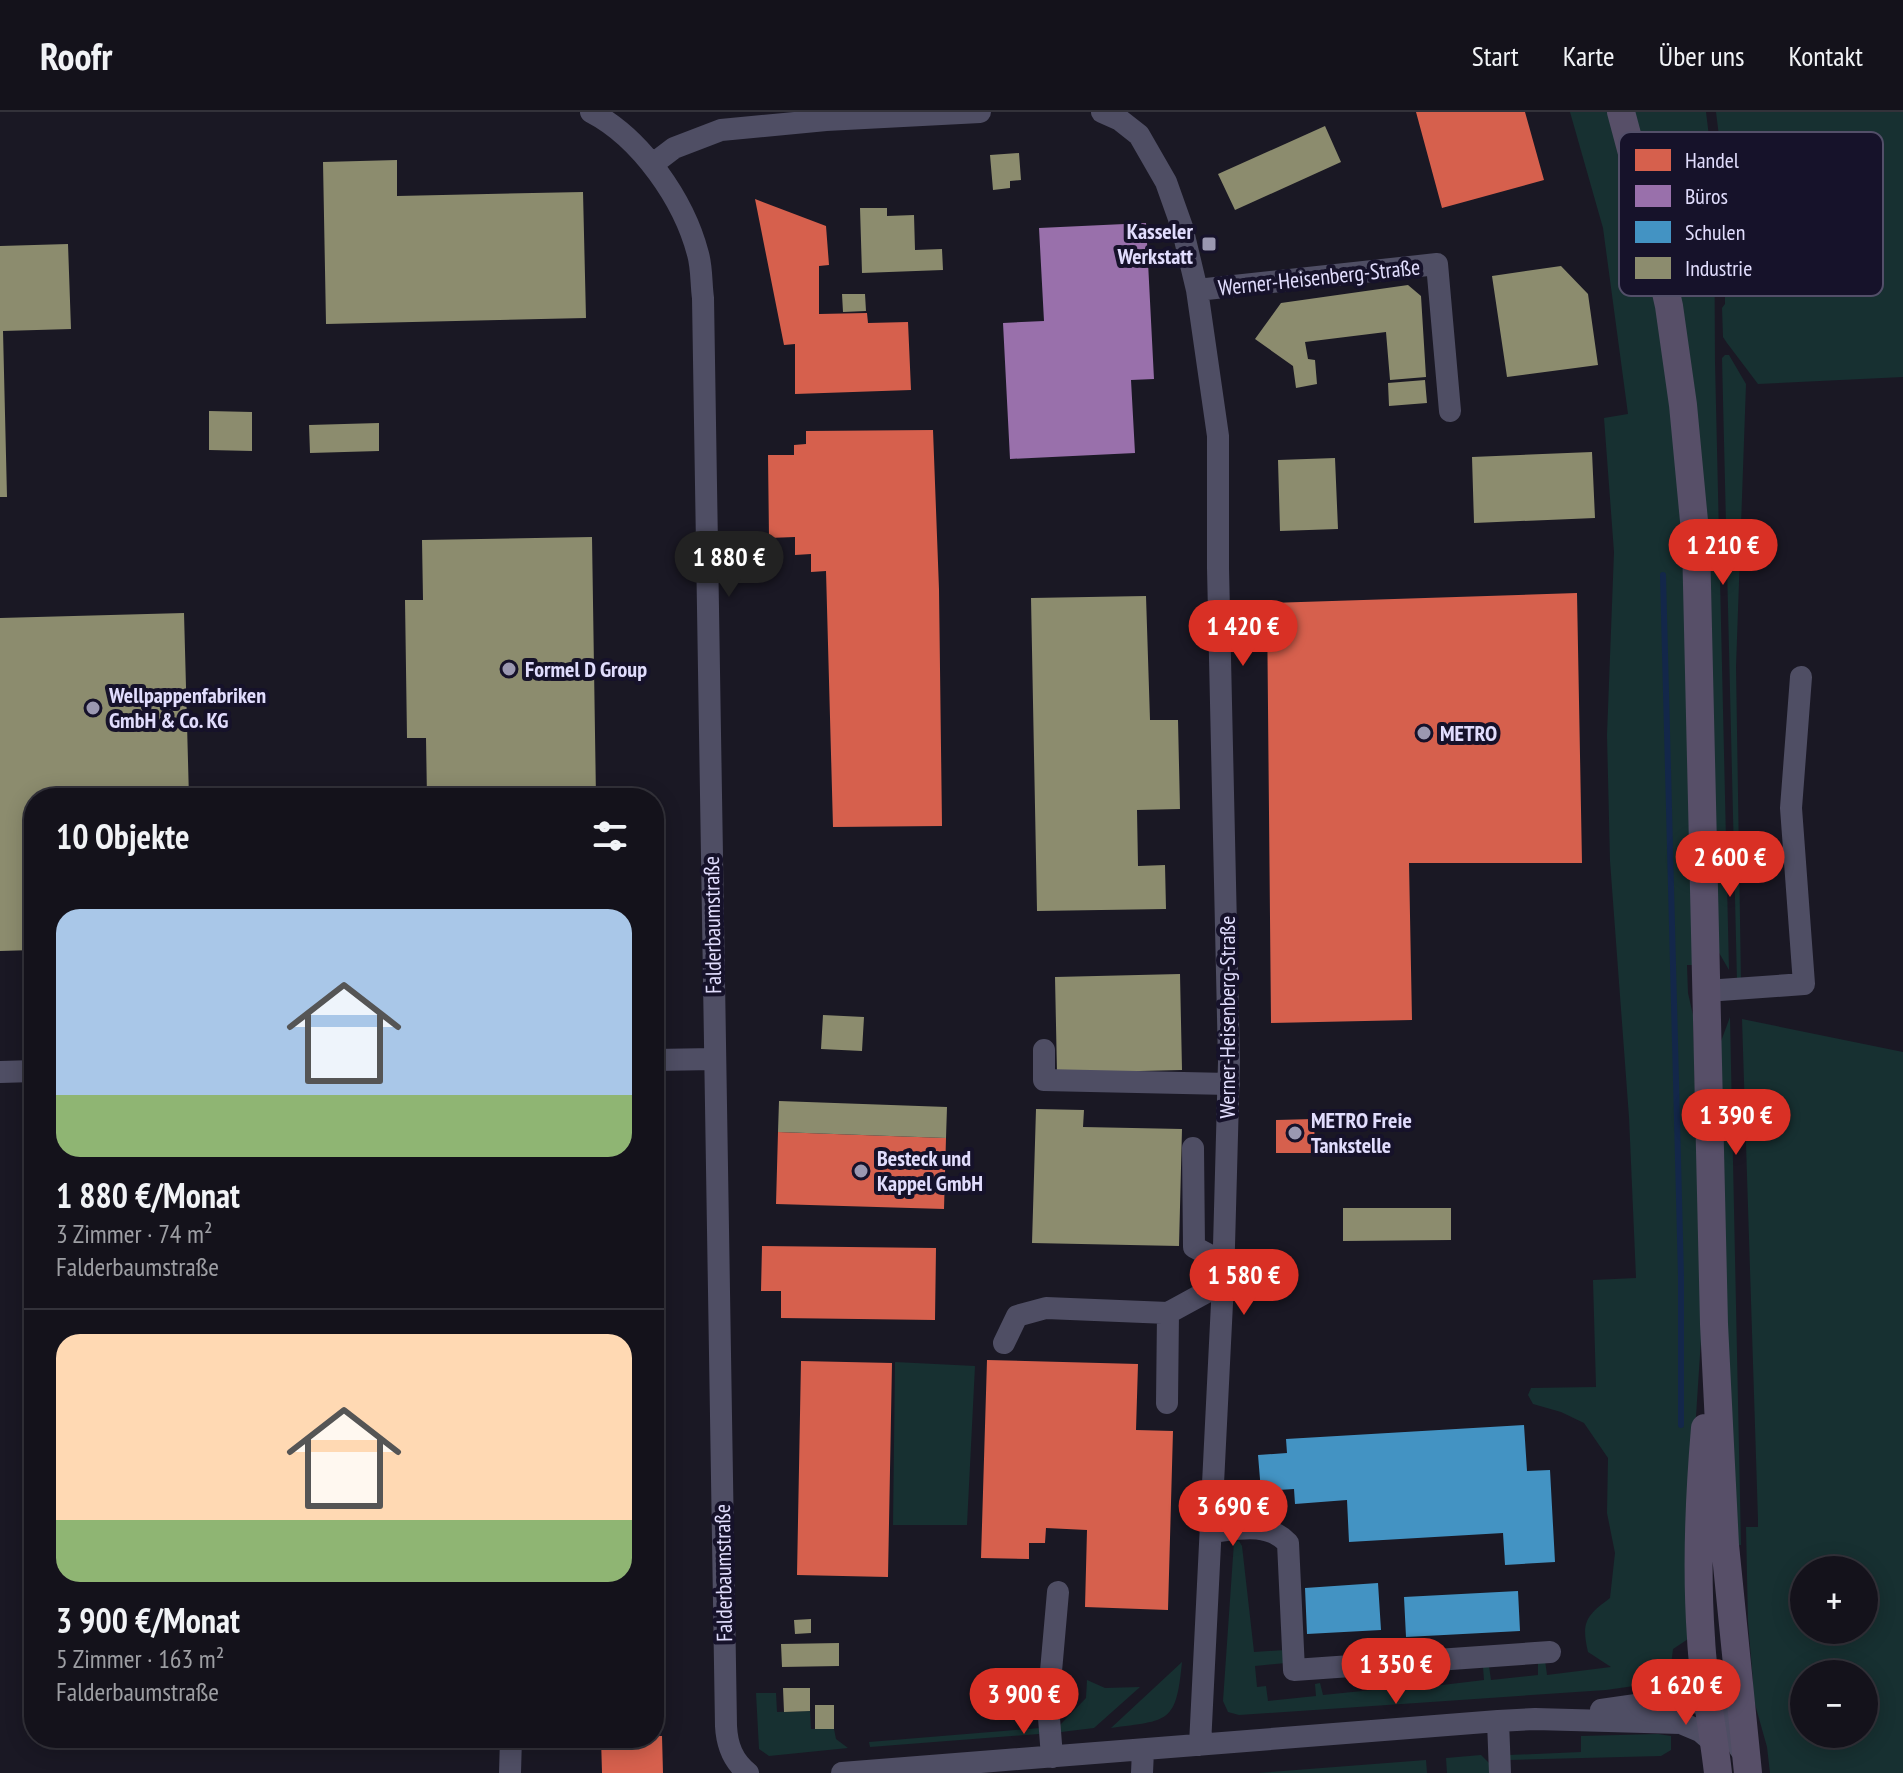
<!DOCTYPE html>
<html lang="de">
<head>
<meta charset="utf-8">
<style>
	:root { --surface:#14121b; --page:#212028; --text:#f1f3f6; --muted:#9d9ea3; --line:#33323a; --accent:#d93025 }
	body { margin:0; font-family:"PT Sans Narrow",sans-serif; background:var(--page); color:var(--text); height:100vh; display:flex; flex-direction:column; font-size:30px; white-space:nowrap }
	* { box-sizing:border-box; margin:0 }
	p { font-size:26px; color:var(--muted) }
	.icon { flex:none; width:44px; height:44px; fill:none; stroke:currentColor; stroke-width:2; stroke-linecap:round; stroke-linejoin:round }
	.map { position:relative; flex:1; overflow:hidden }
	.side { position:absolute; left:24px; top:676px; width:640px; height:960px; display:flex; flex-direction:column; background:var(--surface); border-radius:32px; box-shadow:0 4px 20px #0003,0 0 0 2px var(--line) }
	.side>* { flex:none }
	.tools { position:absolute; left:1790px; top:1444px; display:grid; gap:16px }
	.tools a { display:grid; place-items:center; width:88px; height:88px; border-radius:50%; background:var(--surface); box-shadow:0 4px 20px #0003,0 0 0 2px var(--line); font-size:40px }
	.price { position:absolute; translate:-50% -68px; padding:0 18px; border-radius:28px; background:var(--accent); color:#fff; font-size:26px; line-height:52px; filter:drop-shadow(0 2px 4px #0008) }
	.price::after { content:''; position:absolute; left:50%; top:48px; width:24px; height:18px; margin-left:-12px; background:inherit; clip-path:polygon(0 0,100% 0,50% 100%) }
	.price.on { background:#222; color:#fff }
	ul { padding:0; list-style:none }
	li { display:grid; align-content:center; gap:16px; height:424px; padding:0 32px }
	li+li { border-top:2px solid var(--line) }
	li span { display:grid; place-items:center; height:248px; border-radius:24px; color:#555 }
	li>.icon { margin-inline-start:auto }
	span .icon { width:144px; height:144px; fill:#fffc; stroke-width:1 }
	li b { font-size:34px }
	h2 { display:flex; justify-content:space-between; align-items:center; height:96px; padding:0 32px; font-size:34px }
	header { display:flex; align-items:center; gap:48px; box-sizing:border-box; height:112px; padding:0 40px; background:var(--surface); border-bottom:2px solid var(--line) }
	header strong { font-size:38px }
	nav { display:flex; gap:44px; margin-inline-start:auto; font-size:28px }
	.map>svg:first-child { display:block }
	.green { fill:#173031; fill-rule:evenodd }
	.shops { fill:#d6604d }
	.offices { fill:#9970ab }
	.schools { fill:#4393c3 }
	.industry { fill:#8c8c6e }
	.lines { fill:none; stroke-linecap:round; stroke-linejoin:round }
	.stream { stroke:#13274a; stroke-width:6 }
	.minor { stroke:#4f4e64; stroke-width:22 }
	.major { stroke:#574f68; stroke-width:28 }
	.poi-dot { fill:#9b98b1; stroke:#16122a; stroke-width:3 }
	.labels { text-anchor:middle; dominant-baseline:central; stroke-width:8; stroke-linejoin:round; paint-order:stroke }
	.poi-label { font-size:22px; font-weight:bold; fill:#e1ddfd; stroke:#16122a; text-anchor:start }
	.street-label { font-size:22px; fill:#e1ddfd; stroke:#16122a }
	.key { fill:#16122a; stroke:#534f69; stroke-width:2 }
	.key-label { font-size:22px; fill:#e1ddfd }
</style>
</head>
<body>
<header>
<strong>Roofr</strong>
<nav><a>Start</a><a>Karte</a><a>Über uns</a><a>Kontakt</a></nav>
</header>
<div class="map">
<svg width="1903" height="1661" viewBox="0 0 1903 1661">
	<rect width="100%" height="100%" fill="#1a1824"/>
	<!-- green -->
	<path class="green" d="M1570,0H1608L1641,127L1632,132L1635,145L1646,143L1665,245L1684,434L1694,853H1687L1688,881L1693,903L1702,1212L1691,1381L1688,1527L1673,1537L1669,1569L1606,1578L1239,1603L1228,1600L1223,1589L1234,1430L1239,1429L1242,1434L1254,1540L1285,1538L1286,1551L1255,1554L1257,1575L1266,1574L1268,1589L1316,1584L1315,1572L1320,1571L1323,1583L1372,1578L1371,1564L1377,1563L1379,1578L1427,1574L1426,1559L1432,1558L1434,1574L1484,1568L1483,1555L1489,1554L1491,1568L1538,1563V1549L1545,1548L1547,1563L1611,1555L1588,1540C1581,1510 1586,1504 1610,1486L1615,1441L1607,1401L1608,1346L1584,1311L1561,1300L1533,1292L1528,1283L1531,1276L1596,1275L1593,1168L1636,1166L1629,1005L1610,749L1607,623L1614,440L1604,306L1628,302L1603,116Z
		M1632,0H1706L1714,65L1715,250L1729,858L1718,839L1707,429Z
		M1716,0H1903V265L1758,272L1727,231L1723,225L1722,196L1725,192L1724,64Z
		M1725,243H1729L1746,272L1736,555L1741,871L1737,869L1722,246Z
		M1730,905L1741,1433L1733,1434L1720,932Z
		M1742,907L1903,940V1661H1770L1767,1635L1751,1578L1753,1569L1748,1510L1746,1415H1758V1408ZM1804,1458H1864V1518H1804ZM1804,1562H1864V1622H1804Z
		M895,1250L975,1254L967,1413H893Z
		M1182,1550C1176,1612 1169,1608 1111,1616Z
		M1087,1568L1105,1576L1140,1575L1094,1616L1061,1620L1059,1614L1086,1586Z
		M756,1581H776L777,1600L810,1599L811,1617H834L836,1627L848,1636L769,1644L759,1637Z
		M1040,1616L1039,1622L870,1635L869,1630Z
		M1658,1622L1671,1624V1638L1661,1644L1509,1648V1643L1581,1640V1624Z
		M1481,1643L1489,1651L1490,1661H1447L1446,1646Z
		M1426,1648L1427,1661H1258Z"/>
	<!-- shops -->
	<path class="shops" d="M1416,0H1525L1544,68L1442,96Z
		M755,87L826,114L829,153L819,154V202L867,201L868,211L908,210L911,278L795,282V232L784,233Z
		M933,318L939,477L942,714L833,715L826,459L811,460V442L795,443V425L769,426L768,343H794V333L806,332V319Z
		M1577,481L1582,751H1409L1412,908L1271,911L1267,491Z
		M1314,1007L1315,1041H1276V1008Z
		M778,1020L946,1026L944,1097L776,1092Z
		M762,1134L936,1136L935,1208L781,1206V1179H761Z
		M987,1248L1138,1252L1136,1318L1173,1319L1168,1498L1085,1495L1087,1418L1046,1416L1045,1431H1029V1447L981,1446Z
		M801,1249L892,1251L888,1465L797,1463Z
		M654,1624H662L663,1661H602L601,1626H654Z"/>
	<!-- offices -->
	<path class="offices" d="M1146,111L1154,267L1131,268L1135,341L1010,347L1003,211L1044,209L1039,116Z"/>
	<!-- schools -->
	<path class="schools" d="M1524,1313L1527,1359L1550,1358L1555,1450L1505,1453L1503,1421L1349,1430L1347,1388L1295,1392L1294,1377L1261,1379L1258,1343L1287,1341L1286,1327Z
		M1378,1471L1381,1518L1307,1522L1305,1476Z
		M1518,1479L1520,1519L1406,1525L1404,1485Z"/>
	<!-- industry -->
	<path class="industry" d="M1325,14L1341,50L1235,98L1218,62Z
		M1019,41L1021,68L1010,69V76L993,78L990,43Z
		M397,48V84L583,80L586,206L326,212L323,50Z
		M860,96H887V104L914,103L915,138L942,137L943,158L862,161Z
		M68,132L71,217L3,219L7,385H0V134Z
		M1561,154L1588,182L1598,253L1507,265L1492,164Z
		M1408,173L1421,184L1426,265L1390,268L1386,220L1305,230L1308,247L1315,248L1317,272L1296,276L1293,254L1255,227L1281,191Z
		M842,182H865L866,199L843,200Z
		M1425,268L1427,291L1389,294L1388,271Z
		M209,299L252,300V339L209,338Z
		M379,311V339L310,341L309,313Z
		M1592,340L1595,406L1474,411L1472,345Z
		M1335,346L1338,417L1280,419L1278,348Z
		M592,425L596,686H427L426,626H407L405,488H423L422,428Z
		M1146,484L1150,608H1178L1180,697L1137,698L1138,754L1165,753L1166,797L1037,799L1031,486Z
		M184,501L189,686H34V838L0,839V506Z
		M654,831H663V854H654Z
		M1180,862L1182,958L1057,961L1055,865Z
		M823,903L864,905L862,939L821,937Z
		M654,980H659L663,1166L654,1167Z
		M779,989L947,995L946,1026L778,1020Z
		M1036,997L1084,998L1083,1015L1182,1017L1179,1134L1032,1131Z
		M1343,1096H1451V1128L1343,1129Z
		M811,1507V1521L795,1522L794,1508Z
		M839,1531V1554L782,1555L781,1532Z
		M783,1576H810V1599L784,1600Z
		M815,1593H834V1617H815Z"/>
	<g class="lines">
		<!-- stream -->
		<path class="stream" d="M1663,463L1681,1164V1313"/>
		<!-- minor -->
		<path class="minor" d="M591,0C641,26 684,88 698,142C702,156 701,172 703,186L726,1614C727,1634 733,1649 748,1661
			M1102,0L1120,8L1139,23L1166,70L1182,115L1197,178L1218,324V456L1229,950L1223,1171L1200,1633
			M653,52L674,36L721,18L826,8L980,0
			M1197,178L1437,152L1450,299
			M1706,879L1804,872L1791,696L1801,565
			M1044,938V968L1229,972
			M654,948L714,947
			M0,960L34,959
			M1193,1036L1194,1135L1209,1143L1224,1146
			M1004,1231L1017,1204L1046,1196L1168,1201L1223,1171
			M1167,1291L1168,1201
			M1211,1420C1238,1417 1267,1409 1288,1431L1294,1558L1550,1540
			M1601,1598L1643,1592L1708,1590L1727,1608L1740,1637
			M1498,1609L1500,1661
			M1052,1645L1048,1593L1058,1480
			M510,1661L511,1626
			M842,1661L1498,1609L1535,1607L1681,1611L1700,1619L1715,1632
			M1142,1661L1143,1638"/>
		<!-- major -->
		<path class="major" d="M1621,0L1648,101L1669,194L1683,293L1696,430L1714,1212L1725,1433L1748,1661
			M1705,1316C1699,1386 1696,1456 1701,1526C1703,1571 1713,1616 1718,1661"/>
	</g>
	<!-- markers -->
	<g class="poi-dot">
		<rect x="1201" y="124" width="16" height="16" rx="4"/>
		<circle cx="509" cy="557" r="8"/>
		<circle cx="93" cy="596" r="8"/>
		<circle cx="1424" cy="621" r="8"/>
		<circle cx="1295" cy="1021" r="8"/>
		<circle cx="861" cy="1059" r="8"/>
	</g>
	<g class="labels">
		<!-- poi labels -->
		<g class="poi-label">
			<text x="1193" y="119" text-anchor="end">Kasseler<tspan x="1193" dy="25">Werkstatt</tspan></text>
			<text x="525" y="557">Formel D Group</text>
			<text x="109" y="583">Wellpappenfabriken<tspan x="109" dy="25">GmbH &amp; Co. KG</tspan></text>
			<text x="1440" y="621">METRO</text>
			<text x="1311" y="1008">METRO Freie<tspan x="1311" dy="25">Tankstelle</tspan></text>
			<text x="877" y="1046">Besteck und<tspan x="877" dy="25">Kappel GmbH</tspan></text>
		</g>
		<!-- street labels -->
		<g class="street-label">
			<text transform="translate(1319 165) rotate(-6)">Werner-Heisenberg-Straße</text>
			<text transform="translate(712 813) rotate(-91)">Falderbaumstraße</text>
			<text transform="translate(1227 905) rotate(-90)">Werner-Heisenberg-Straße</text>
			<text transform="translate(723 1461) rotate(-91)">Falderbaumstraße</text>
		</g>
	</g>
	<!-- legend -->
	<rect x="1619" y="20" width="264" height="164" rx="12" class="key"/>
	<rect x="1635" y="37" width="36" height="22" fill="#d6604d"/>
	<rect x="1635" y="73" width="36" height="22" fill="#9970ab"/>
	<rect x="1635" y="109" width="36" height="22" fill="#4393c3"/>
	<rect x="1635" y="145" width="36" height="22" fill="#8c8c6e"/>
	<g class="key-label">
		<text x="1685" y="56">Handel</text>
		<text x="1685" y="92">Büros</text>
		<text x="1685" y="128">Schulen</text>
		<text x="1685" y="164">Industrie</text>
	</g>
</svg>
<div class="tools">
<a>+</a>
<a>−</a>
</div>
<b class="price" style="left:1723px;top:475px">1 210 €</b>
<b class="price on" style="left:729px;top:487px">1 880 €</b>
<b class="price" style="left:1243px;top:556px">1 420 €</b>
<b class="price" style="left:1730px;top:787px">2 600 €</b>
<b class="price" style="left:1736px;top:1045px">1 390 €</b>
<b class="price" style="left:1244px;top:1205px">1 580 €</b>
<b class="price" style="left:1233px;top:1436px">3 690 €</b>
<b class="price" style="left:1396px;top:1594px">1 350 €</b>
<b class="price" style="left:1686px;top:1615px">1 620 €</b>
<b class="price" style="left:1024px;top:1624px">3 900 €</b>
<section class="side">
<h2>10 Objekte<svg class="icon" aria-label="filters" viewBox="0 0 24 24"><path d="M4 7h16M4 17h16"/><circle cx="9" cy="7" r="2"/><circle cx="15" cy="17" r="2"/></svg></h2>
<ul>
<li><span style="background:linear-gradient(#a9c7e8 75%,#8fb573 0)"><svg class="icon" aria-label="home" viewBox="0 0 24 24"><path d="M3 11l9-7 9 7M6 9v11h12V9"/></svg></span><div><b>1 880 €/Monat</b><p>3 Zimmer · 74 m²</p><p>Falderbaumstraße</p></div></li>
<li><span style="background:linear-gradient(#ffd9b3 75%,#8fb573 0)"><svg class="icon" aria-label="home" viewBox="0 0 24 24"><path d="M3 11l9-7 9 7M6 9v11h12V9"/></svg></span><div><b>3 900 €/Monat</b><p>5 Zimmer · 163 m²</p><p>Falderbaumstraße</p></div></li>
</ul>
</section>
</div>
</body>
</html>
